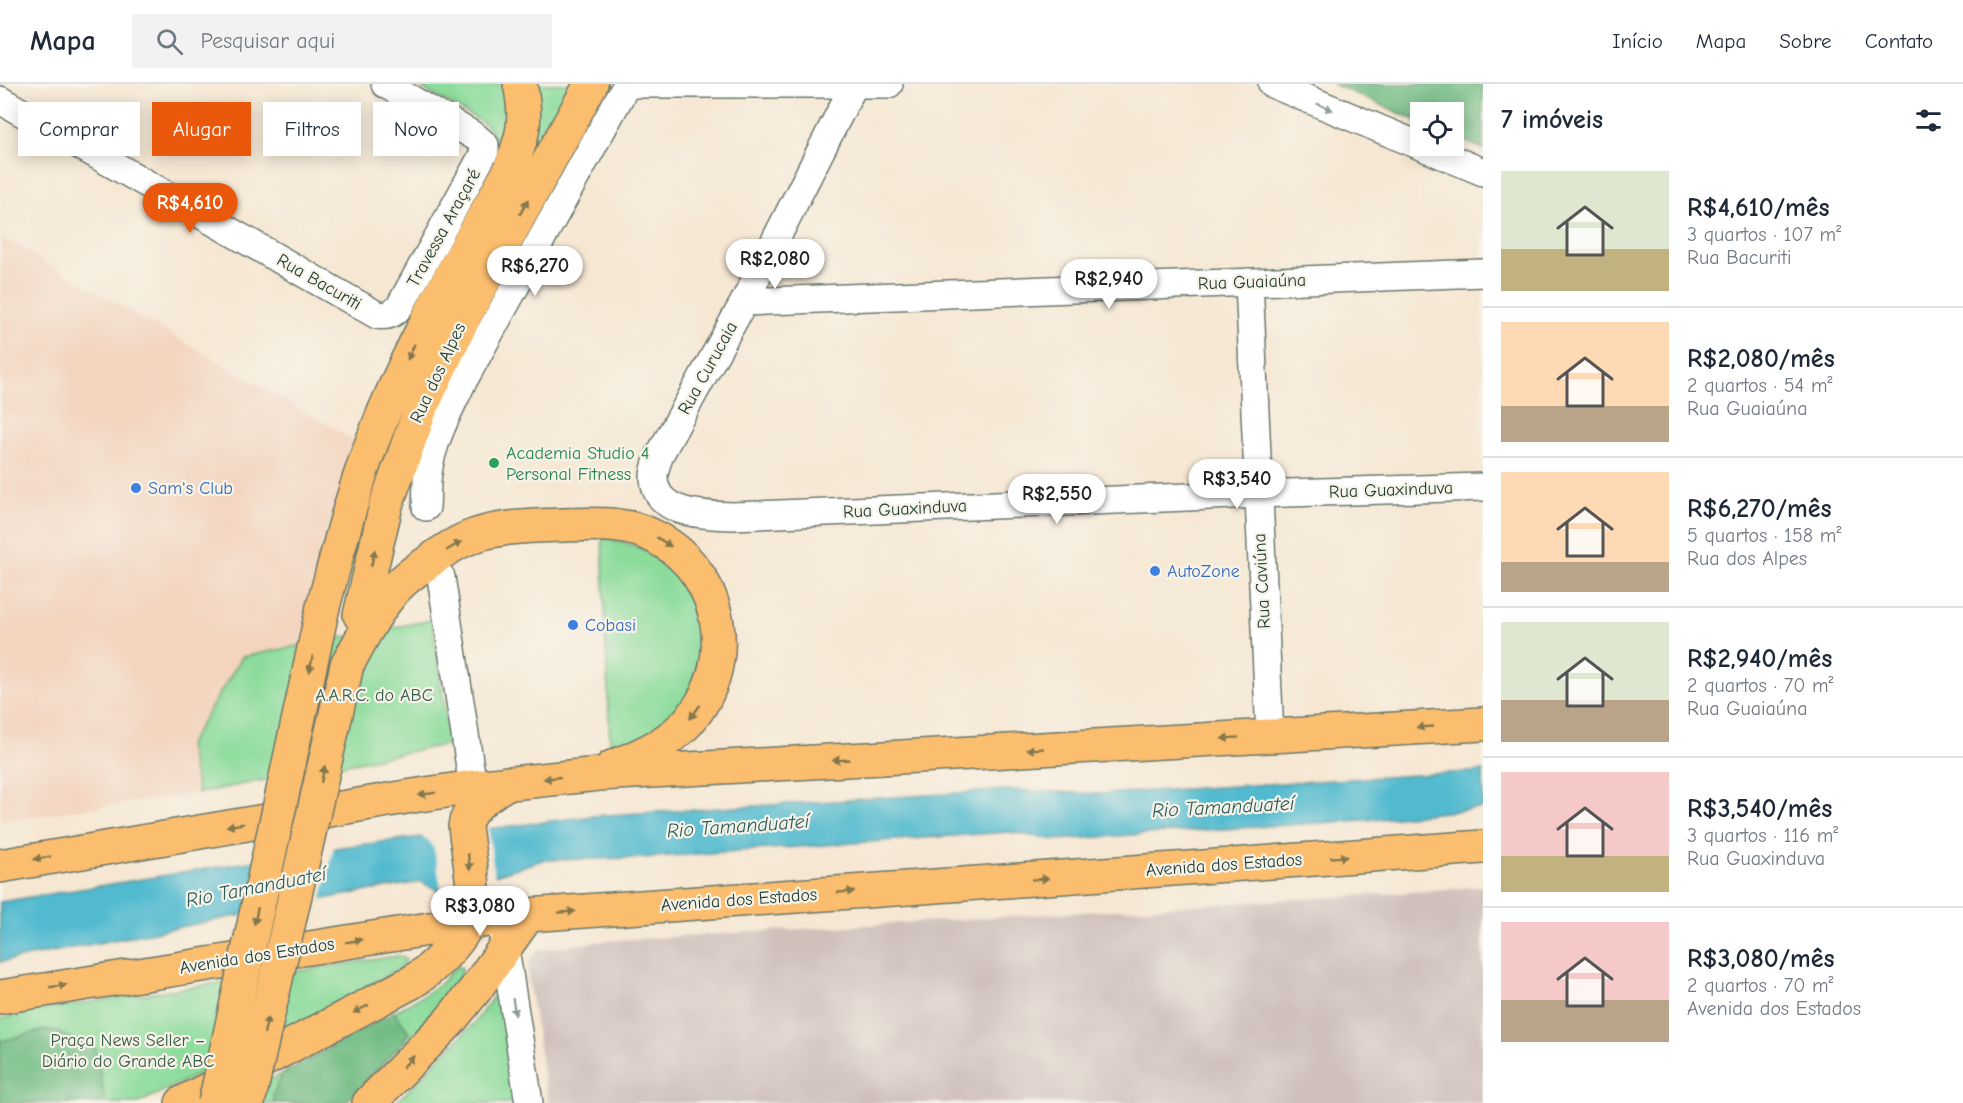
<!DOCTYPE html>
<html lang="pt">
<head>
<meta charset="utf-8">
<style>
	:root { --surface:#fff; --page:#f2f2f3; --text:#1f2937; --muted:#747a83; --line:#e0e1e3; --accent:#ea580c }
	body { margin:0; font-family:"Comic Neue",sans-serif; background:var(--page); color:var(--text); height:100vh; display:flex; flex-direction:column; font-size:22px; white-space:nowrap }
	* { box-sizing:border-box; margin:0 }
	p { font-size:20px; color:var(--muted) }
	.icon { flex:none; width:33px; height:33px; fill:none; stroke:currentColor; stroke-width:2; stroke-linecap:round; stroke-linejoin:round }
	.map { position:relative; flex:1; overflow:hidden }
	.side { display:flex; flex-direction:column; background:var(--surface); width:480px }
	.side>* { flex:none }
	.banner { position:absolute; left:18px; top:18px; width:570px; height:54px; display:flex; gap:12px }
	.tools { position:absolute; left:1410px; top:18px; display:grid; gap:12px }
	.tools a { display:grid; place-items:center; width:54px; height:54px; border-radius:0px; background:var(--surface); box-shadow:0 3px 15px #0003; font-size:30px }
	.price { position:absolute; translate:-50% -51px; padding:0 14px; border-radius:21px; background:#fff; color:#222; font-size:20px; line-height:39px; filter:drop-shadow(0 2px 3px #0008) }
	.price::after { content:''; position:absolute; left:50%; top:36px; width:18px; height:14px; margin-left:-9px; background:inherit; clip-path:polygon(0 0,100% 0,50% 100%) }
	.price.active { background:var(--accent); color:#fff }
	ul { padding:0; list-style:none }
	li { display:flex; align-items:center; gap:18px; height:150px; padding:0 18px }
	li+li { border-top:2px solid var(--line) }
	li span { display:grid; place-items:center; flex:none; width:168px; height:120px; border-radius:0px; color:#555 }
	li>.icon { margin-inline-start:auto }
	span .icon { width:72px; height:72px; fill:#fffc; stroke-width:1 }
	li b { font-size:26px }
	h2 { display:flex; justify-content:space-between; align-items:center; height:72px; padding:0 18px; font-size:26px }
	.pill { padding:0 21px; border-radius:0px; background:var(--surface); box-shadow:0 3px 15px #0003; font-size:21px; line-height:54px }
	.pill.active { background:var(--accent); color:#fff }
	header { display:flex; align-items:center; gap:36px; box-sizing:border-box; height:84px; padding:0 30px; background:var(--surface); border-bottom:2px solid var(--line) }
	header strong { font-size:28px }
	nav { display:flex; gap:33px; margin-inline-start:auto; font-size:21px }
	.search { width:420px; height:54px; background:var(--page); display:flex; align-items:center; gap:15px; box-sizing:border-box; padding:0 21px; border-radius:0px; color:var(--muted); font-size:22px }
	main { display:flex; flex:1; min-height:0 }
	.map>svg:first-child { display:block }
	.built { fill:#f3d4bf }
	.industrial { fill:#cfc0bb }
	.green { fill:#8bdb9b; stroke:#558c68; stroke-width:1.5 }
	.forest { fill:#70bb83; stroke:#487c5c; stroke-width:1.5 }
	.water { fill:#51bacf; stroke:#387c82; stroke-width:1.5 }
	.pier { fill:#f6e7d3 }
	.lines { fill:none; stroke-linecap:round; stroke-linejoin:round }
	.minor-casing { stroke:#6a786c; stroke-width:30 }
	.major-casing { stroke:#6a786c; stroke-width:36 }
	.highway-casing { stroke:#6a786c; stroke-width:36 }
	.minor { stroke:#fff; stroke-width:27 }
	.major { stroke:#fbbd6e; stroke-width:33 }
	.highway { stroke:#fbbd6e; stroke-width:33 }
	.highway-bridge-casing { stroke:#6a786c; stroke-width:36; stroke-linecap:butt }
	.highway-bridge { stroke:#fbbd6e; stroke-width:33 }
	.oneway { fill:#8f9e9a }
	.oneway2 { fill:#82774e }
	.leisure-dot { fill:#2e9e5b; stroke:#f7f3e8; stroke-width:2 }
	.shop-dot { fill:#3f7fe0; stroke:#f7f3e8; stroke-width:2 }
	.labels { text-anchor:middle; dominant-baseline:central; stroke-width:4.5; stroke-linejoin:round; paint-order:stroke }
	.street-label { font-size:18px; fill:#1f3d34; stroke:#f7f3e8 }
	.leisure-label { font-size:18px; fill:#27864d; stroke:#f7f3e8; text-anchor:start }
	.shop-label { font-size:18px; fill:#366cbe; stroke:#f7f3e8; text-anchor:start }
	.park-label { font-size:18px; fill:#355d49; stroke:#f7f3e8 }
	.water-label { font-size:20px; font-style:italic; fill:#2c5c5b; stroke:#f7f3e8 }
</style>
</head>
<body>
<header>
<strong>Mapa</strong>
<div class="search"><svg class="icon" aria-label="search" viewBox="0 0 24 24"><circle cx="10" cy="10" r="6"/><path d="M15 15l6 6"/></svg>Pesquisar aqui</div>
<nav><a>Início</a><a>Mapa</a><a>Sobre</a><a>Contato</a></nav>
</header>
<main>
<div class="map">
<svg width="1483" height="1019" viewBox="0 0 1483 1019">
	<rect width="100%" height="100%" fill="#f7f3e8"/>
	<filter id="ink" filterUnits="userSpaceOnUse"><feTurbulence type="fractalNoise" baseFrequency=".0167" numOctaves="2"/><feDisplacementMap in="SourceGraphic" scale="12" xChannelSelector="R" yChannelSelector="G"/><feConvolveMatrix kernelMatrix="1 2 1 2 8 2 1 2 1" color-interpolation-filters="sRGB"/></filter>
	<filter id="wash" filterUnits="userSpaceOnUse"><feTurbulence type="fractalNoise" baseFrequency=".008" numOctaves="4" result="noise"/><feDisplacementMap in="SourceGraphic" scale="24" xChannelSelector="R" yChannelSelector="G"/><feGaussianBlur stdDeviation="1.35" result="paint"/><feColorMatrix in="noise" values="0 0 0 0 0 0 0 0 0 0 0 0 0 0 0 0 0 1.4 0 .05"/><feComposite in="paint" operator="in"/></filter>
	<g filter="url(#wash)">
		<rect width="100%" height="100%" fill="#f6e7d3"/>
		<!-- built -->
		<path class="built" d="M0,152L354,356L307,561L188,661L198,709L0,737Z"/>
		<!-- industrial -->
		<path class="industrial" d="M1483,802V1019H548L528,893V884L531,874L539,866L603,857L1398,809Z"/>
		<!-- green -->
		<path class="green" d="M414,0H508L511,30L496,86L492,84C498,66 499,53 484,39Z
			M535,0H577L526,92Z
			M602,453C618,457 635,460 650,468C690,492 708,531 699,577C695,601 689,616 672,634C655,650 632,657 610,663Z
			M432,536L450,660L198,709L188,661L242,573Z
			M397,872L403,873L406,876L402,883L263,960L138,1019H0V935L38,926Z
			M457,882L462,884V889L443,921L369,992L345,1019H220L282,990L421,913L440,900Z
			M495,910H499L517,1019H396L475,938Z"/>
		<!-- forest -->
		<path class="forest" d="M1333,0H1483V65L1454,52V28H1420V38Z
			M394,928L409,948L397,965L345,1019H274L273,1011L282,990Z
			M49,945L96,965L105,1014L97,1019H0V957Z"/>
		<!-- water -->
		<path class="water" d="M1483,687V724L1378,735L1055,756L1009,748L641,774L543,776L467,800L453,807H440L421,798L350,810L0,878V818L342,763L592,732L1007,706L1101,710Z"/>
		<!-- pier -->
		<path class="pier" d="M491,741L488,743L495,794L468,802L454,810H442L434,765L429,757L419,751Z
			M334,762L321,818L246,833L259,774Z"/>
	</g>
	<g filter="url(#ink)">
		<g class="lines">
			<defs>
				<path id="minor" d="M627,0H889
					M1272,0L1483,88
					M854,1L744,218L660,370C658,377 654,385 654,393C655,432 706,431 733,432L1258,410L1483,403
					M0,16L377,231C387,233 394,230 400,222L485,67V61L476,53L385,0
					M1249,198L1270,652
					M744,218L1483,189
					M426,423C427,412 426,400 428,389C432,358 448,329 461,301L627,0
					M441,493L473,703
					M503,851L529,1019"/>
				<path id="major" d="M323,523C338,468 351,414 371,361C407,265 459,177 509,88C523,53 528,37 520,0
					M360,531L386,421L421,324L465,231L591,0"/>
				<path id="highway" d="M347,581C360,558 371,535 387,515C397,500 413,488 427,479C439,470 452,461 466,455C496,442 532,442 564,441C596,440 628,438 657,454C727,491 739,588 683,643C663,662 637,673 612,683
					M0,782L406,713L473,703L599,690L1483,640
					M0,913L467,839L528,831L1483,763
					M182,1019L412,898C435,883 467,853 473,825C476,807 467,762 465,742C468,722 490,711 506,699
					M369,1019L448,939L475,906L528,831"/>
			</defs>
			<!-- minor casing -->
			<use href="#minor" class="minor-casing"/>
			<!-- major casing -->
			<use href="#major" class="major-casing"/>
			<!-- highway casing -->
			<use href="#highway" class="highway-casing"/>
			<!-- minor -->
			<use href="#minor" class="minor"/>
			<!-- major -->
			<use href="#major" class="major"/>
			<!-- highway -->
			<use href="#highway" class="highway"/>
			<defs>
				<path id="highway-bridge" d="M215,1019L323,523
					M248,1019L347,581"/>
			</defs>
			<!-- highway-bridge casing -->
			<use href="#highway-bridge" class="highway-bridge-casing"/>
			<!-- highway-bridge -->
			<use href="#highway-bridge" class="highway-bridge"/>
		</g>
		<!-- one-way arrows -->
		<defs><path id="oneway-solid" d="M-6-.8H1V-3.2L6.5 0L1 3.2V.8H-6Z" transform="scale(1.5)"/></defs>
		<g class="oneway">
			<use href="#oneway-solid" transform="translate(1325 23) rotate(23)"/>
			<use href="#oneway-solid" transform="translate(514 923) rotate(81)"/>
		</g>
		<g class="oneway2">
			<use href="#oneway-solid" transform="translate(524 123) rotate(-61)"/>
			<use href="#oneway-solid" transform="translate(411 268) rotate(114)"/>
			<use href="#oneway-solid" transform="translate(664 458) rotate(32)"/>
			<use href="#oneway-solid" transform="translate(454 462) rotate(-30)"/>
			<use href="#oneway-solid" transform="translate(373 474) rotate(-77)"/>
			<use href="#oneway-solid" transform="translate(311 580) rotate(102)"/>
			<use href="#oneway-solid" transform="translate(695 628) rotate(127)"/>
			<use href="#oneway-solid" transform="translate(1425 643) rotate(177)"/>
			<use href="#oneway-solid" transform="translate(1230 654) rotate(176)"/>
			<use href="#oneway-solid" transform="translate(1035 665) rotate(177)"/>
			<use href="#oneway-solid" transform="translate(841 676) rotate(177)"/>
			<use href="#oneway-solid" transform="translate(323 690) rotate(-77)"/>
			<use href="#oneway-solid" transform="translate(552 694) rotate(174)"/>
			<use href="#oneway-solid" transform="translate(427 710) rotate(171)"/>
			<use href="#oneway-solid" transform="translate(235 741) rotate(171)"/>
			<use href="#oneway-solid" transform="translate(1339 773) rotate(-4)"/>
			<use href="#oneway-solid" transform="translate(42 774) rotate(170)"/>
			<use href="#oneway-solid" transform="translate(469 778) rotate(83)"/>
			<use href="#oneway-solid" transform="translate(1040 795) rotate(-4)"/>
			<use href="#oneway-solid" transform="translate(846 808) rotate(-4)"/>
			<use href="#oneway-solid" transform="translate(567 828) rotate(-4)"/>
			<use href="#oneway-solid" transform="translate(256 832) rotate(102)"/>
			<use href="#oneway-solid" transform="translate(354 857) rotate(-9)"/>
			<use href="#oneway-solid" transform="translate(58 902) rotate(-9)"/>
			<use href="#oneway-solid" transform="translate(361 925) rotate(152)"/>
			<use href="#oneway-solid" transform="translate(266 941) rotate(-77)"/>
			<use href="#oneway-solid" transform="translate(408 978) rotate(-45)"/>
		</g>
	</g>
	<!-- markers -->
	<circle class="leisure-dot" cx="494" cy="379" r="6"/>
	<g class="shop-dot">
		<circle cx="136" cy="404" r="6"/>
		<circle cx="1155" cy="487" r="6"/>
		<circle cx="573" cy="541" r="6"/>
	</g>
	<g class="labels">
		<!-- street labels -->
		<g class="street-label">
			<text transform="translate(444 144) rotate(-61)">Travessa Araçaré</text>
			<text transform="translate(319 198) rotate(30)">Rua Bacuriti</text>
			<text transform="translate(1252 198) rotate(-2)">Rua Guaiaúna</text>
			<text transform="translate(708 284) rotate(-61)">Rua Curucaia</text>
			<text transform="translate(438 289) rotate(-65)">Rua dos Alpes</text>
			<text transform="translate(1391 406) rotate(-2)">Rua Guaxinduva</text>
			<text transform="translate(905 425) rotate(-3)">Rua Guaxinduva</text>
			<text transform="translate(1262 497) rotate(-93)">Rua Caviúna</text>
			<text transform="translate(1224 781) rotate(-4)">Avenida dos Estados</text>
			<text transform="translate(739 816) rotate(-4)">Avenida dos Estados</text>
			<text transform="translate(257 872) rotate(-9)">Avenida dos Estados</text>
		</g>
		<!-- leisure labels -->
		<g class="leisure-label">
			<text x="506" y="369">Academia Studio 4<tspan x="506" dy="21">Personal Fitness</tspan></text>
		</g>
		<!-- shop labels -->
		<g class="shop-label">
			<text x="148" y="404">Sam's Club</text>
			<text x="1167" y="487">AutoZone</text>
			<text x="585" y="541">Cobasi</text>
		</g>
		<!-- park labels -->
		<g class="park-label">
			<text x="374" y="611">A.A.R.C. do ABC</text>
			<text x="128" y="956">Praça News Seller –<tspan x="128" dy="21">Diário do Grande ABC</tspan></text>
		</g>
		<!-- water labels -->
		<g class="water-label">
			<text transform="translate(1223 723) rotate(-3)">Rio Tamanduateí</text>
			<text transform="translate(738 742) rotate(-4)">Rio Tamanduateí</text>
			<text transform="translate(256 803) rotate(-11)">Rio Tamanduateí</text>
		</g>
	</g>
</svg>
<div class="tools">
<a><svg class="icon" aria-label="locate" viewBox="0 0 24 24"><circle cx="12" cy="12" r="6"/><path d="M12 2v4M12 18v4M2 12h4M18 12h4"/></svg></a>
</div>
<b class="price active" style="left:190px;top:150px">R$4,610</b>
<b class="price" style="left:775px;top:206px">R$2,080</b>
<b class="price" style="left:535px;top:213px">R$6,270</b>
<b class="price" style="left:1109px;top:226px">R$2,940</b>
<b class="price" style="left:1237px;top:426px">R$3,540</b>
<b class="price" style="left:1057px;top:441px">R$2,550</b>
<b class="price" style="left:480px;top:853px">R$3,080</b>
<div class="banner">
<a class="pill">Comprar</a>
<a class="pill active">Alugar</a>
<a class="pill">Filtros</a>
<a class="pill">Novo</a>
</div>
</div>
<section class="side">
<h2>7 imóveis<svg class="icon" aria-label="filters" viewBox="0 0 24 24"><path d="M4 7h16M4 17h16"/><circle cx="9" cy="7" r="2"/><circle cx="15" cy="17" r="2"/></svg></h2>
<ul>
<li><span style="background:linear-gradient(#dfe7d0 65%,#c2b280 0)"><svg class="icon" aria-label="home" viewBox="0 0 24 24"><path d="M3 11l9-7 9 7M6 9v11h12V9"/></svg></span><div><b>R$4,610/mês</b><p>3 quartos · 107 m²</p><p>Rua Bacuriti</p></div></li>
<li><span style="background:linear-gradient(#ffd9b3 70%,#b9a48a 0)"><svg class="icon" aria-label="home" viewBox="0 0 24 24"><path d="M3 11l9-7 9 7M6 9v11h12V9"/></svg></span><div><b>R$2,080/mês</b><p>2 quartos · 54 m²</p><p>Rua Guaiaúna</p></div></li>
<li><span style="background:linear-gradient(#ffd9b3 75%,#b9a48a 0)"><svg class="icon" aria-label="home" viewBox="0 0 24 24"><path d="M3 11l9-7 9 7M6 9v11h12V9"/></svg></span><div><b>R$6,270/mês</b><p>5 quartos · 158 m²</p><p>Rua dos Alpes</p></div></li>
<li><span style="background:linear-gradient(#dfe7d0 65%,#b9a48a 0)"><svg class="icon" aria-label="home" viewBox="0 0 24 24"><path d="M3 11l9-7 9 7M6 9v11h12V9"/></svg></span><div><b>R$2,940/mês</b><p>2 quartos · 70 m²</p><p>Rua Guaiaúna</p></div></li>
<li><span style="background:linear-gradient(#f6c9c9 70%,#c2b280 0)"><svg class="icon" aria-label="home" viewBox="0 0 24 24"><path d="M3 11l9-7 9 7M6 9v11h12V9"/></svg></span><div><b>R$3,540/mês</b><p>3 quartos · 116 m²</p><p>Rua Guaxinduva</p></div></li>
<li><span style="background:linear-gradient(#f6c9c9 65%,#b9a48a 0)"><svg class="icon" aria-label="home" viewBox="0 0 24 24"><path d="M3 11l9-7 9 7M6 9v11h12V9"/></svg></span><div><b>R$3,080/mês</b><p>2 quartos · 70 m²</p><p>Avenida dos Estados</p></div></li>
</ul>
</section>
</main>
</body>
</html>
